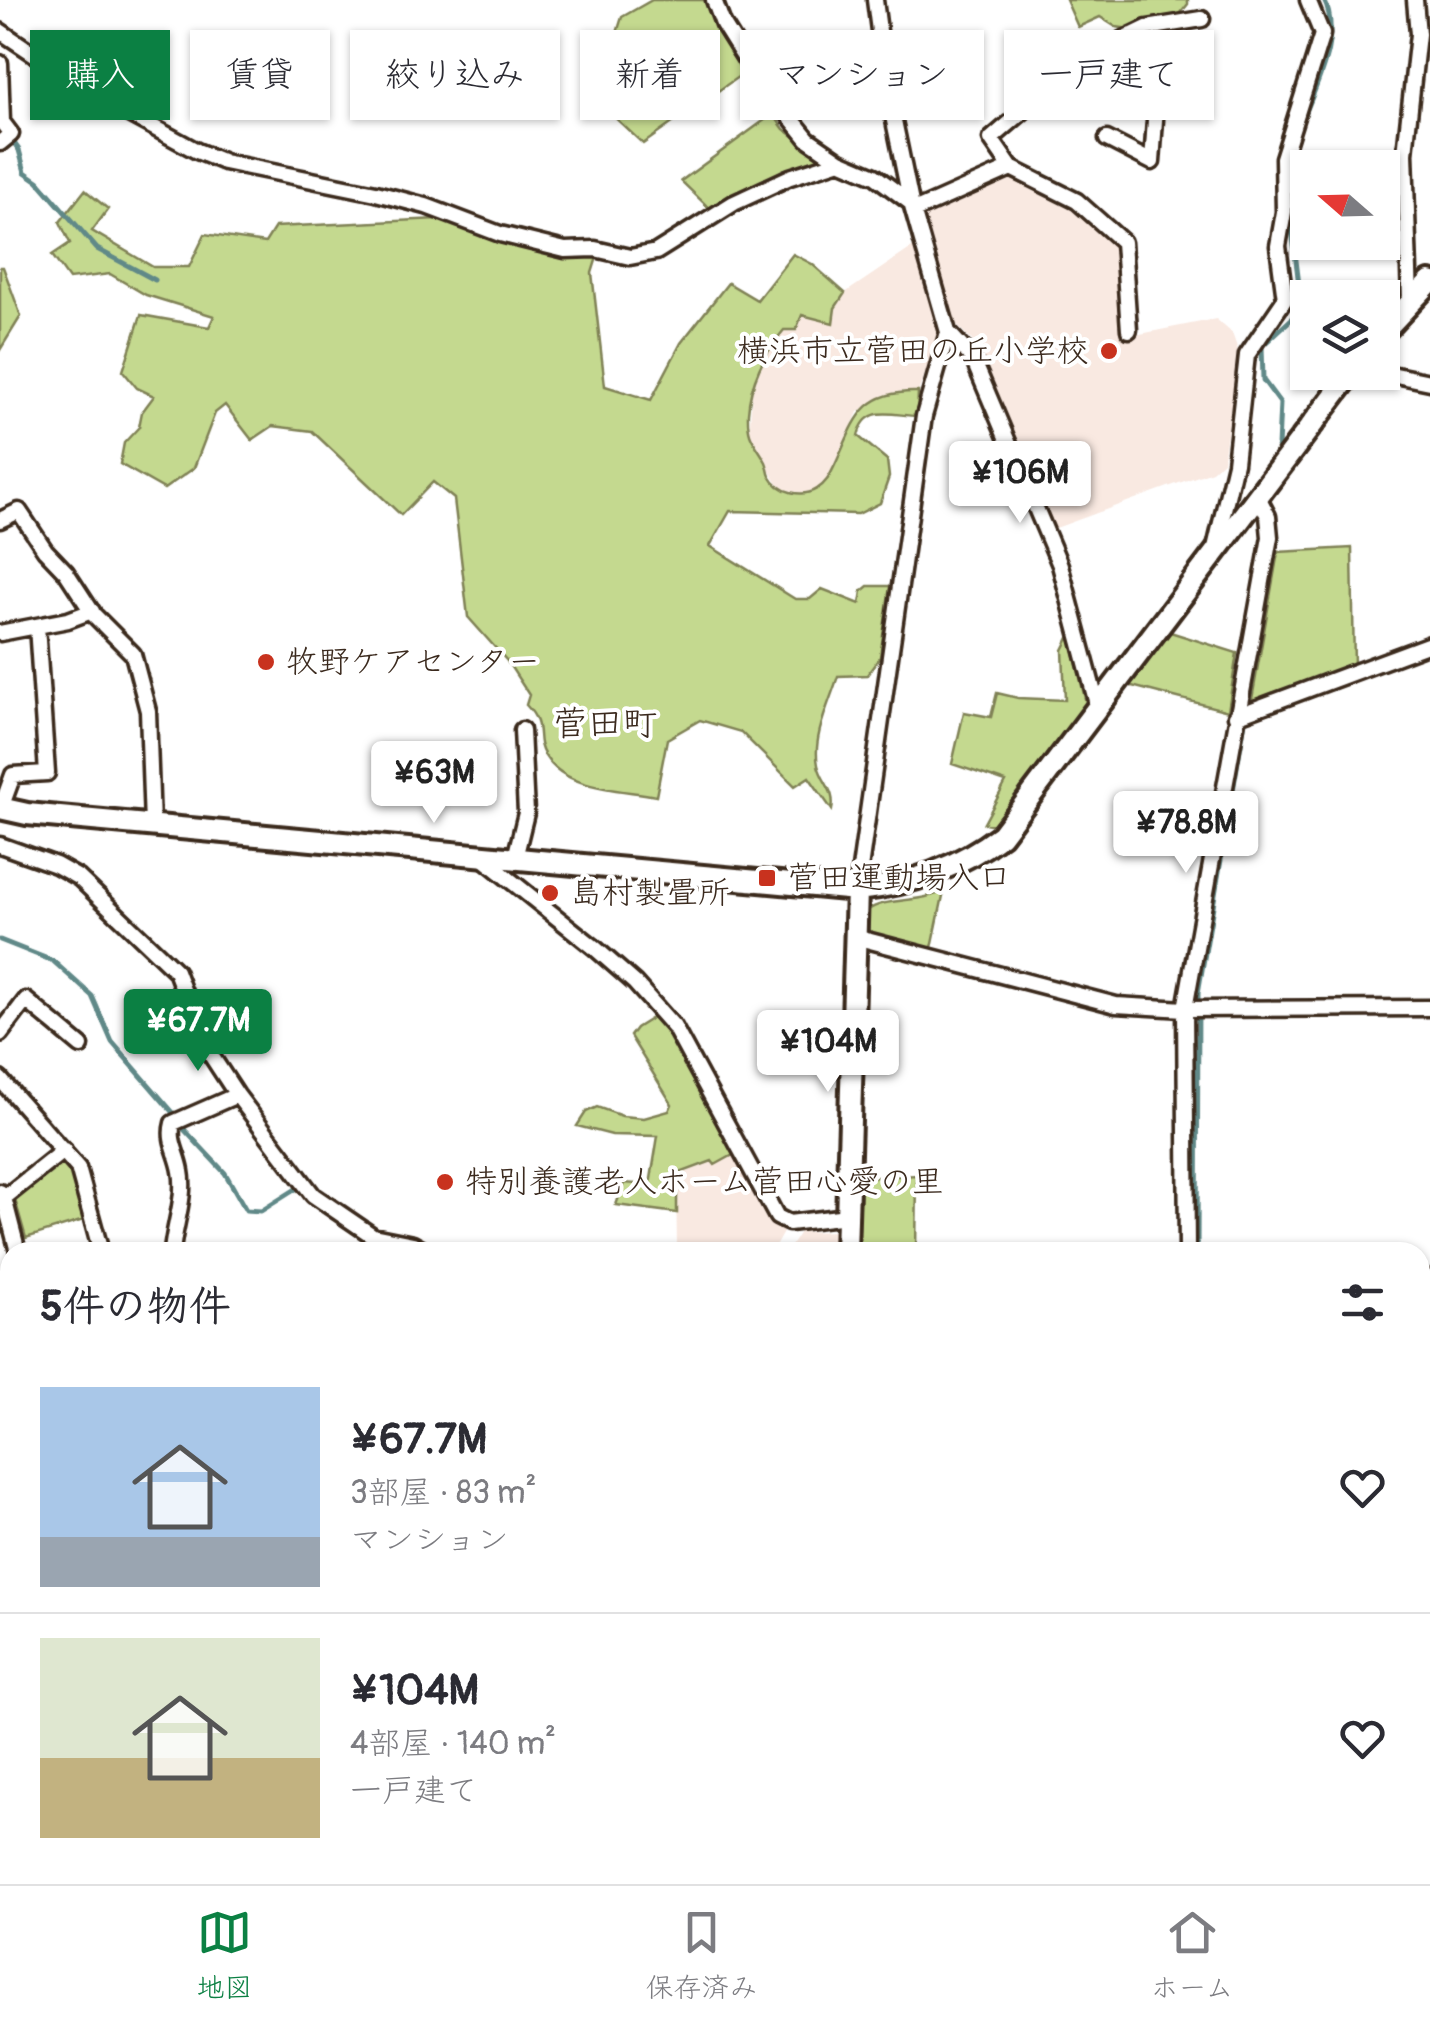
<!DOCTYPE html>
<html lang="ja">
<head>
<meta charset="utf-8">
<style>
	:root { --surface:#fff; --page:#f7f7f7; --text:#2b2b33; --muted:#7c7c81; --line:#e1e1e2; --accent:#0b8043 }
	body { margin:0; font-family:Pangolin,"Klee One",sans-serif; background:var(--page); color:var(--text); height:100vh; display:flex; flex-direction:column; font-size:38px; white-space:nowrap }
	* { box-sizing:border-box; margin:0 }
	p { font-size:32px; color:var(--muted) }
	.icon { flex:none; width:55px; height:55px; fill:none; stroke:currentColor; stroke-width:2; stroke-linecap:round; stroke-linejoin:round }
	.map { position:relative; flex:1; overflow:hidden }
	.panel { position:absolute; left:0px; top:1242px; width:1430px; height:642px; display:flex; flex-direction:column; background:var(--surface); border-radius:30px 30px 0 0; box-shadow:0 2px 8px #0004 }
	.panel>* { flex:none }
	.guide { position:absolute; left:30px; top:30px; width:1370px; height:90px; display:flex; gap:20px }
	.needle { width:65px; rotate:290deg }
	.fabs { position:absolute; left:1290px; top:150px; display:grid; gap:20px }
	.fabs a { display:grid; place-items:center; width:110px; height:110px; border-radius:0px; background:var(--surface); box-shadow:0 2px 8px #0004; font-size:50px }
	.price { position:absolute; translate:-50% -85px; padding:0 22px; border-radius:10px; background:#fff; color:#222; font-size:32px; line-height:65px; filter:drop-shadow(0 2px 5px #0008) }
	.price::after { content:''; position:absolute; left:50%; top:60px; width:30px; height:22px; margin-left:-15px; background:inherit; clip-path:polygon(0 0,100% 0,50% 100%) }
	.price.selected { background:var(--accent); color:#fff }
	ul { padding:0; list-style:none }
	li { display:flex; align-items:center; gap:30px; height:250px; padding:0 40px }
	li+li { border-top:2px solid var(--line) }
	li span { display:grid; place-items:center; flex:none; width:280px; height:200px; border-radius:0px; color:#555 }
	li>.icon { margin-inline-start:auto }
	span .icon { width:120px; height:120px; fill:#fffc; stroke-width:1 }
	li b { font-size:42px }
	h2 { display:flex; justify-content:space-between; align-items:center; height:120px; padding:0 40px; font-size:42px }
	.chip { padding:0 35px; border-radius:0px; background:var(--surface); box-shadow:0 2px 8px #0004; font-size:35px; line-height:90px }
	.chip.selected { background:var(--accent); color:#fff }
	.tab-bar { display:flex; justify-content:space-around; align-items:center; height:140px; border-top:2px solid var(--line); background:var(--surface); font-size:28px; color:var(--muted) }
	.tab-bar a { display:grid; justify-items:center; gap:5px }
	.tab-bar .selected { color:var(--accent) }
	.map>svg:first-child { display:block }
	.built { fill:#f9e9e1 }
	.green { fill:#c4d98f; stroke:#808256; stroke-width:2.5 }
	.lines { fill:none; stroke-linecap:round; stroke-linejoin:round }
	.stream { stroke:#608988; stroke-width:5 }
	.street-casing { stroke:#3b2a1e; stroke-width:21 }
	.secondary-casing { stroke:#3b2a1e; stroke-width:28 }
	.street { stroke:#fff; stroke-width:14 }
	.secondary { stroke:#fff; stroke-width:20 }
	.poi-dot { fill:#c8321e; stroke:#fff; stroke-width:4 }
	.labels { text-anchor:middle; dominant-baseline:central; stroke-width:8; stroke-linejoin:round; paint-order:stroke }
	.poi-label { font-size:32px; fill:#3b2a1e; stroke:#fff; text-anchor:start }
	.neighbourhood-label { font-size:35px; fill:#3b2a1e; stroke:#fff }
</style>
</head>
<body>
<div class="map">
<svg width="1430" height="1884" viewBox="0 0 1430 1884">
	<rect width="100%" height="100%" fill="#fff"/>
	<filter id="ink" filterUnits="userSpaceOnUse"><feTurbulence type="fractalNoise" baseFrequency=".01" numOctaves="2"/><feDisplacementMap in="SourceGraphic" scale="20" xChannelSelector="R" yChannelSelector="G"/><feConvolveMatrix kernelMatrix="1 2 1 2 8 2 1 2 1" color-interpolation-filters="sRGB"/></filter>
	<g filter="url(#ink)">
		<!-- built -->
		<path class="built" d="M1014,172L1075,204L1117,243L1125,337L1216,319L1232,333L1239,353L1223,461L1212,471L1053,529L980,349L950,318L923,218Z
			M916,245L937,319L938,341L918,392L903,391L858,412L827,481L814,491L795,494L780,487L749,440L752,390L768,348L784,330H796L802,315L835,308L845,293Z
			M733,1155L770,1216L786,1227L772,1252H677L676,1174L712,1160L715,1165Z
			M839,1231V1252H787L800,1232Z"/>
		<!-- green -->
		<path class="green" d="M652,0H705L745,72L643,144L609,112L604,99L602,81L622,17Z
			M1066,0H1188V4L1164,34L1116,27L1100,17L1078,27Z
			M773,114L784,129L827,160L783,170L712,211L681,181Z
			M85,190L108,209L92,231L153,267H189L205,234L265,243L275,227L438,219L498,240L598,254L592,273L605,386L651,400L681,343L728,283L757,300L793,254L812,264L845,293L835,308L833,323L802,315L796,330H784C764,353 750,383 748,413C747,440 755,441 766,462C768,466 768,472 770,476C779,493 802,498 817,489C827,483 830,475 835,465C856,420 861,390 918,392L917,416C890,415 866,404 858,436L887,460L889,477L880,503L858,514L730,511L710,546L795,599H810L822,589L860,604L862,591L868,586H890L880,657L867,675L838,676C830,702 812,737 818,765C822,783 836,790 832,810L809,777L795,786L741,732L700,720L667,739L656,796C620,789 566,790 545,756C533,737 547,727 526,705L529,695L507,661L468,617L454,499L433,482L401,515L312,431L273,426L252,440L225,405L215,413L194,468L164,489L120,464L124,443L139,427L142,412L154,396L137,388L123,371L141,315L209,327L214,316L146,295L110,274L69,279L52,255L70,243L60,222Z
			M0,267H3L21,316L0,350Z
			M1352,548L1354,669L1251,705L1278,552Z
			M1167,631L1237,653L1228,711L1128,685Z
			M1070,636L1087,707L997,825L984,823L1006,782L952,764L964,712L991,717L997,693L1018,698L1065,700L1063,650Z
			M944,891L930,957L866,939L867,911C884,897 921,903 944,891Z
			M655,1016L674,1036L733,1155L715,1165L712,1161L677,1174V1213L616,1205L624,1183L650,1185L658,1136L612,1135L577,1126L586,1112L597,1107L622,1116L644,1118L669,1111L672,1104L630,1036L636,1028Z
			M63,1158L73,1173L84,1220L26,1238L14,1196Z
			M917,1175L916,1252H858L861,1178Z
			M10,1739V1875H192L215,1884H0V1753Z
			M225,1875H375L382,1884H222Z
			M530,1875H672L670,1884H522Z"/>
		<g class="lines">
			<!-- stream -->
			<path class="stream" d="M9,136L19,150L25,172L38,181L97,249L155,280
				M1278,447L1280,403L1263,380L1262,346L1298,313L1300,296C1297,258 1284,192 1291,156C1300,110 1347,45 1324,0
				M1273,556L1278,539
				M0,940L53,961L92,996L112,1042L175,1115
				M180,1125L225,1173L246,1210L261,1211L299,1187
				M1197,1252L1198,993L1264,611
				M0,1368L10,1425
				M1196,1884V1875"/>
			<defs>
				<path id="street" d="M714,0L723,24L750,67L808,139L840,161L875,176L911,203L948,332L924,416L857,890
					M875,0L885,77L911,203
					M0,31L103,100L197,151L224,162L376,193L426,206L500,234L565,250L595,249L630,257L656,252L734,203L790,177L840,161
					M0,63L2,122L11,134L0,143
					M1107,139L1152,162L1155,120L1152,80L1132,35
					M1011,168L991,139L1085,58L1147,28L1202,19
					M914,211L1011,168L1077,201L1123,242L1129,330
					M1410,300L1405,153L1418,34L1415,0
					M948,332L973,359L1060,565L1098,708
					M1381,372L1430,382
					M0,520L19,511L45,550L66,572L94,615L133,654L148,711L152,825
					M1215,548L1235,463L1247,355L1285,299L1278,246L1284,212L1283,158L1322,34L1308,0
					M0,633L68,620L92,611
					M1236,716L1430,644
					M1,808L13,775L47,773L37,626
					M0,845L56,865L79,878L176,971L203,1043L237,1095L313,1195L373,1236L413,1244L427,1252
					M480,856L595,948L635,983L674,1027L777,1217L789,1223L847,1216
					M515,858L526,813L522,730
					M855,937L1116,1005L1185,1009L1430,1008
					M0,1034L26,1000L81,1046
					M0,1079L78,1168L101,1252
					M0,1192L4,1198L18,1252
					M4,1198L64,1150
					M172,1252C174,1226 186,1197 181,1171C178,1153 168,1141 173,1123L237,1095
					M1187,1252L1185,1009L1270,537L1268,516L1257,495
					M1420,1278H1430
					M0,1495H10
					M1420,1548H1430
					M0,1611L10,1618
					M0,1662L10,1647
					M1420,1818H1430
					M157,1875L182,1884
					M384,1875L391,1884
					M247,1884L257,1880
					M482,1884L483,1875
					M1185,1884V1875"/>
				<path id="secondary" d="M1382,333L1430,282
					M0,808L27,814L857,890C911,885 958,868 1001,835L1352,372
					M846,1252L857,890
					M741,1875V1884"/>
			</defs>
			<!-- street casing -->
			<use href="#street" class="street-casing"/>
			<!-- secondary casing -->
			<use href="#secondary" class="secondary-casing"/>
			<!-- street -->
			<use href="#street" class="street"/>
			<!-- secondary -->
			<use href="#secondary" class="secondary"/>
		</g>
	</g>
	<!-- markers -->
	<g class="poi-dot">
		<circle cx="1109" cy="351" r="10"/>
		<circle cx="266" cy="662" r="10"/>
		<rect x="757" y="868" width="20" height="20" rx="5"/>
		<circle cx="550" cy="893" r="10"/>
		<circle cx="445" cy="1182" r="10"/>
	</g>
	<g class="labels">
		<!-- poi labels -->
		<g class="poi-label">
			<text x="1089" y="351" text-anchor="end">横浜市立菅田の丘小学校</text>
			<text x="286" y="662">牧野ケアセンター</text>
			<text x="787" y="878">菅田運動場入口</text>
			<text x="570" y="893">島村製畳所</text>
			<text x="465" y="1182">特別養護老人ホーム菅田心愛の里</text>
		</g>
		<!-- neighbourhood labels -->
		<g class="neighbourhood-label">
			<text x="605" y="724">菅田町</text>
		</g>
	</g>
</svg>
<div class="fabs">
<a><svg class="needle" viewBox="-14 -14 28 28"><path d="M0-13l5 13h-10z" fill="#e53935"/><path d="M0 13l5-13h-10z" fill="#7c7c81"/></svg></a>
<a><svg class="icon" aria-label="layers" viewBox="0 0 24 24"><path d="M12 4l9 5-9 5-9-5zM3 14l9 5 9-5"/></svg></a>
</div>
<b class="price" style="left:1020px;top:526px">¥106M</b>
<b class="price" style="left:434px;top:826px">¥63M</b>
<b class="price" style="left:1186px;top:876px">¥78.8M</b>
<b class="price selected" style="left:198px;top:1074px">¥67.7M</b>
<b class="price" style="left:828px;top:1095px">¥104M</b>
<div class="guide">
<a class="chip selected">購入</a>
<a class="chip">賃貸</a>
<a class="chip">絞り込み</a>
<a class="chip">新着</a>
<a class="chip">マンション</a>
<a class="chip">一戸建て</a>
</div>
<section class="panel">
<h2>5件の物件<svg class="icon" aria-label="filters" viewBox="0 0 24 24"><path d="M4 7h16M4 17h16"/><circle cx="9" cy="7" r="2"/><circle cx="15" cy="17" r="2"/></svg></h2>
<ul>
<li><span style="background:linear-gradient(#a9c7e8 75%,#9aa5b1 0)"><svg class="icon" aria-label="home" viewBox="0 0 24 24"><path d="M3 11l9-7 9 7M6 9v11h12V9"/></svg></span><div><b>¥67.7M</b><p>3部屋 · 83 m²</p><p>マンション</p></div><svg class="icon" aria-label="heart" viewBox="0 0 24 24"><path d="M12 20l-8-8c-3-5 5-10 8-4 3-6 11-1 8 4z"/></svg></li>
<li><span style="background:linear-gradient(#dfe7d0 60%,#c2b280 0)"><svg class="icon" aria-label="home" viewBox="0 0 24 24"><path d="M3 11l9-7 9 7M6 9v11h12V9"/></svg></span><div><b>¥104M</b><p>4部屋 · 140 m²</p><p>一戸建て</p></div><svg class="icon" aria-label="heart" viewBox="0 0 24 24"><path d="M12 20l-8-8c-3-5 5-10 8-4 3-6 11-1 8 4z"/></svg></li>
</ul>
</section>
</div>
<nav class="tab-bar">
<a class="selected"><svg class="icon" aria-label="map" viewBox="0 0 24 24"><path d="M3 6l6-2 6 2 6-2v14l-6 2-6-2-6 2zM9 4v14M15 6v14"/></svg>地図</a>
<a><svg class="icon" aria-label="saved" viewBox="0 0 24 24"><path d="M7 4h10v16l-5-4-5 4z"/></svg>保存済み</a>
<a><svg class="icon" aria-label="home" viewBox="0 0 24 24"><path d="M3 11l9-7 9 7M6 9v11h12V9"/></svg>ホーム</a>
</nav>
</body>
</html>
